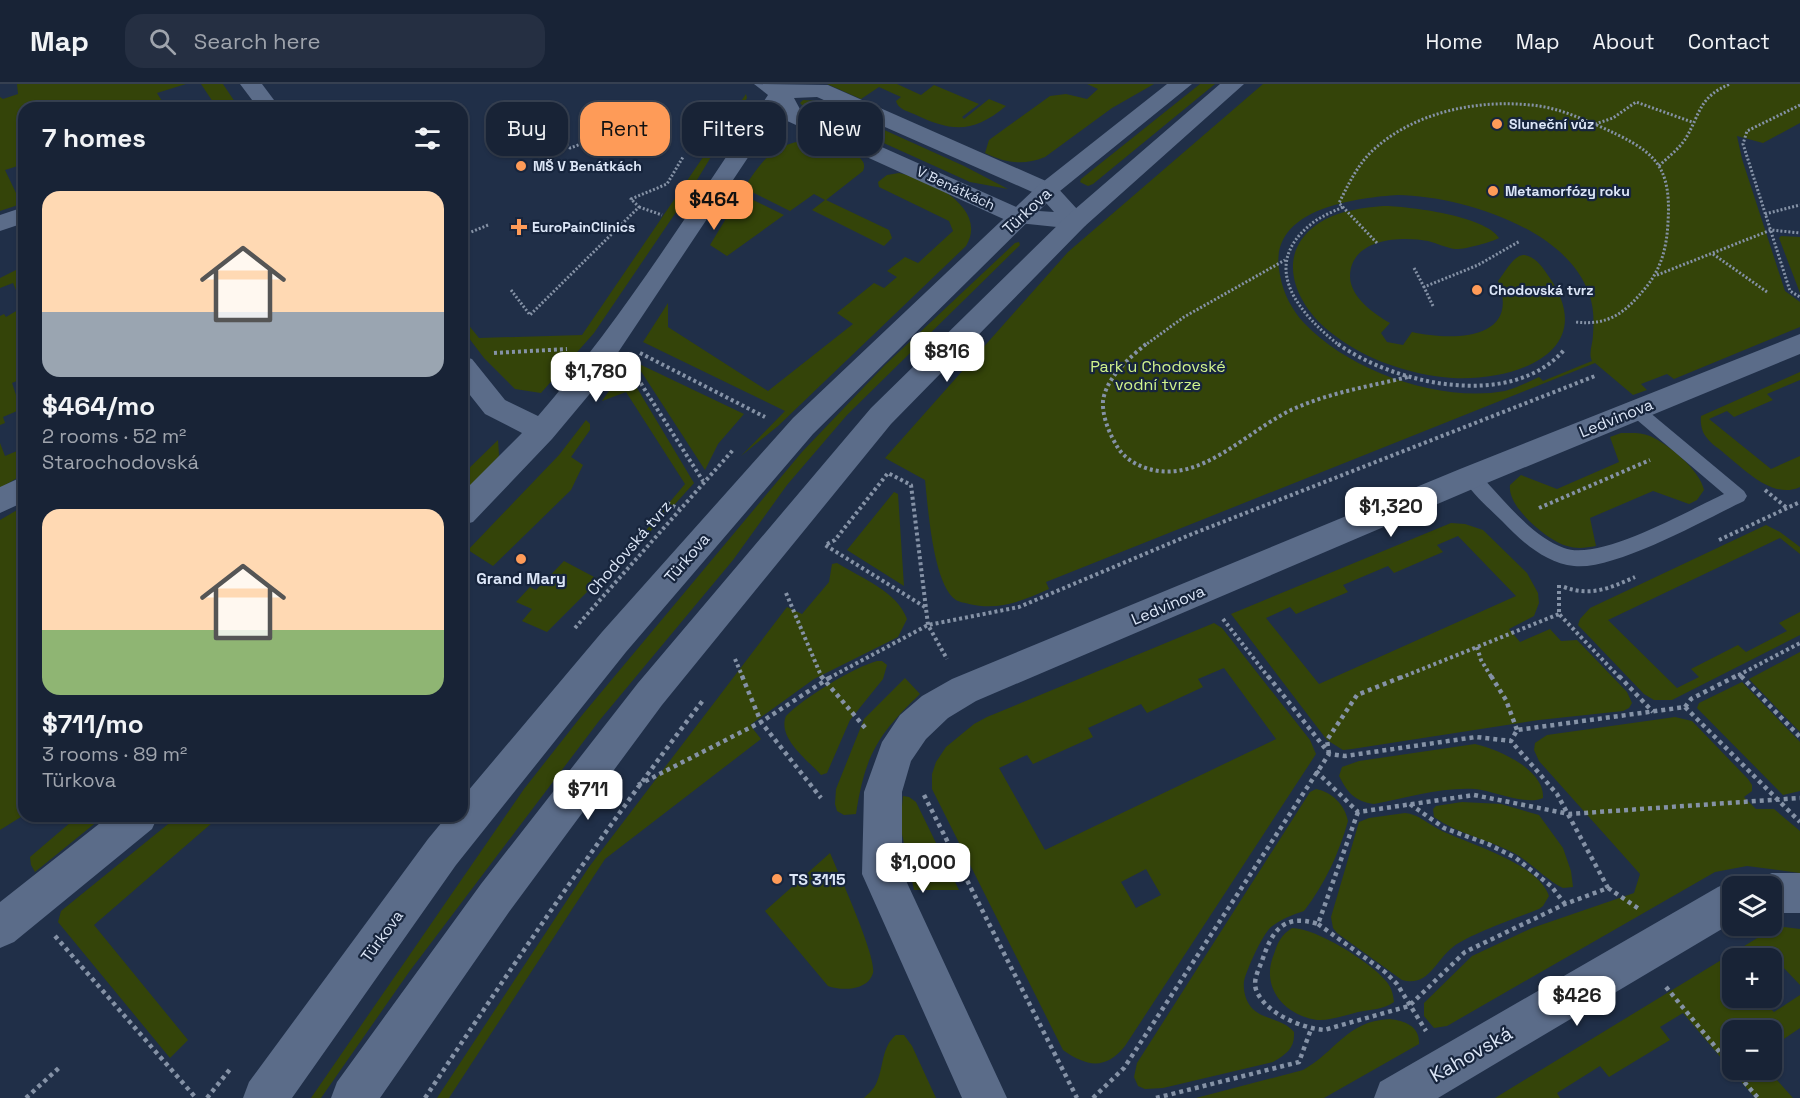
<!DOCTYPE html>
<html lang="en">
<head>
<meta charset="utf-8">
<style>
	:root { --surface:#182336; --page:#252f42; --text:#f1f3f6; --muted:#9fa4ad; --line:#364051; --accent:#fe9b58 }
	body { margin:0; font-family:"Space Grotesk",sans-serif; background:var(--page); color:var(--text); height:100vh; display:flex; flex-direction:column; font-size:22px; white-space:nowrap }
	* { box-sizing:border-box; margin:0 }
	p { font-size:20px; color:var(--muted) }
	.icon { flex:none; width:33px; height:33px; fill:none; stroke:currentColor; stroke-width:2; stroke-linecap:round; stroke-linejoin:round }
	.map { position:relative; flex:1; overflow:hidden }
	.side { position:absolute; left:18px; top:18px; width:450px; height:720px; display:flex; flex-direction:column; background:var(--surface); border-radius:18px; box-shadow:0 2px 4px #0004,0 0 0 2px var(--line) }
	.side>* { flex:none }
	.hud { position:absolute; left:486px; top:18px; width:570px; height:54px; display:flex; gap:12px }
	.tools { position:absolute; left:1722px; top:792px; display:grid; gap:12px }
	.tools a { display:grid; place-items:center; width:60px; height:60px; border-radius:12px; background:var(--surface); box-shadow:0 2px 4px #0004,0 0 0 2px var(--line); font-size:30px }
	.price { position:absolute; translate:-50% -51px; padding:0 14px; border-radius:12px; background:#fff; color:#222; font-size:20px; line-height:39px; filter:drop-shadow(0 2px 3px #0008) }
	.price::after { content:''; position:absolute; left:50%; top:36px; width:18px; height:14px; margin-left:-9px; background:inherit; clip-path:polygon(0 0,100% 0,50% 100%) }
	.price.active { background:var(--accent); color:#111 }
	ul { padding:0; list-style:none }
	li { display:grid; align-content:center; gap:12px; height:318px; padding:0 24px }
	li span { display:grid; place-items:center; height:186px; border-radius:18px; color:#555 }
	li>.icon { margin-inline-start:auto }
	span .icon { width:108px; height:108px; fill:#fffc; stroke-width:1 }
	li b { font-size:26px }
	h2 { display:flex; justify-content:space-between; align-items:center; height:72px; padding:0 24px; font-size:26px }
	.pill { padding:0 21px; border-radius:18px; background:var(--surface); box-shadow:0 2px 4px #0004,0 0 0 2px var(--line); font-size:21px; line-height:54px }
	.pill.active { background:var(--accent); color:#111 }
	header { display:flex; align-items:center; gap:36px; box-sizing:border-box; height:84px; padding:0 30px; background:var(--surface); border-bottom:2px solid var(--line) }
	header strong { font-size:28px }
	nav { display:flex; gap:33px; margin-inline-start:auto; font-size:21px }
	.search { width:420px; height:54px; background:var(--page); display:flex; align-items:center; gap:15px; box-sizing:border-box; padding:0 21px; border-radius:18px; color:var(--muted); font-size:22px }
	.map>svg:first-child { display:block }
	.green { fill:#344409; fill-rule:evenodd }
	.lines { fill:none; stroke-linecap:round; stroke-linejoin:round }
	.path-far2 { stroke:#8592a6; stroke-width:3; stroke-dasharray:2 2; stroke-linecap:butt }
	.path-far1 { stroke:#8592a6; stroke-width:4; stroke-dasharray:3 3; stroke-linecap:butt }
	.path { stroke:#8592a6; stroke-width:4.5; stroke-dasharray:4 4; stroke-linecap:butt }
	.service { fill:#5b6c89; fill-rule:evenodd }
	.minor { fill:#5b6c89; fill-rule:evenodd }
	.secondary { fill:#5b6c89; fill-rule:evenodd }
	.poi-dot { fill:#fe9b58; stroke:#17253d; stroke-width:2 }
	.labels { text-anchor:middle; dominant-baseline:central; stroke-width:4.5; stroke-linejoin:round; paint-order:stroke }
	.far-poi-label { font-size:14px; font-weight:bold; fill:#dce6f7; stroke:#17253d; text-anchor:start }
	.far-street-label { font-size:14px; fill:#dce6f7; stroke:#17253d }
	.street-label { font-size:16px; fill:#dce6f7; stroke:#17253d }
	.park-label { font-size:16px; fill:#d2f48d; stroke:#17253d }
	.poi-label { font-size:16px; font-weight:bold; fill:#dce6f7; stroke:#17253d }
	.near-street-label { font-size:20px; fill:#dce6f7; stroke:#17253d }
</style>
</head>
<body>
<header>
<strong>Map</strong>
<div class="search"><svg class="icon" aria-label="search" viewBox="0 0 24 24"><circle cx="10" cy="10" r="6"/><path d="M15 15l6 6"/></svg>Search here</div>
<nav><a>Home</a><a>Map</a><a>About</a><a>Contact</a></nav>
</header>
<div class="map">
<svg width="1800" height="1014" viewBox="0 0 1800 1014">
	<rect width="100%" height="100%" fill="#202f48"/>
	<!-- green -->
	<path class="green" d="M17,0H186L157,9L165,22L161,24H24V80L5,86L16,109L24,108V119L0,127V13L3,15L18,10Z
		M201,0H223L239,24H217Z
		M827,0H897L921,11L934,1L979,20L962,33L964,35L989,15L1006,22C972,50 952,48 914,30C907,27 898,25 896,17L901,13L879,3L861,15Z
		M1087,0H1154L1112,24L1045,73C1023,82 1006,79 985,69L989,56L1050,12L1066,10L1087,15L1098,5Z
		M1200,0H1215L1093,100L1088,102L1080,98L1081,95Z
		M1263,0H1800V39L1763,59L1737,52L1742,75L1785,207L1800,218V243L1674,295L1667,290L1641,300L1647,306L1633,311L1595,279L1046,498L1049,505C1022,517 999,527 969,520C966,519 959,518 956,516C933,501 928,423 925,396L885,374L1068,168ZM1398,111C1460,112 1567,144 1589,210C1594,223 1594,237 1593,251C1593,260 1588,269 1592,277L1543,297L1539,293C1528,298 1517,304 1505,307C1440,319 1349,287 1304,239C1292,226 1283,209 1280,191C1265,125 1354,114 1398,111Z
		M746,10L747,14L689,109L594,249L541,309L515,305L484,274L462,245V233L479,254L582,251Z
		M803,16L820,17L964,82L1008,105L970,98L804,23L800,19Z
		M801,57L817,59L858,72C863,77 866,80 863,87L826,116L889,146L892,154L884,162L812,126L825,116L814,110L790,127L748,106L745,102C762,78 770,63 801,57Z
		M899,89C930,95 989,124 966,162L778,342L741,372L785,327L643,258L668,219V243L768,307L853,240L837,229L874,199L884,204L897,193L887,187L905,173L918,179L953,147L949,137L879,103L878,98L887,91Z
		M739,113H747L784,131L727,172L710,161Z
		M1383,122C1408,122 1486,132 1499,154C1492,158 1463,166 1455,165C1446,164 1437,159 1428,157C1401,152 1351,154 1350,192C1350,213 1374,230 1390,239L1381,249L1387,258L1403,261L1412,248C1451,257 1522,257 1498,197C1504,190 1513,172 1523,171C1533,171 1542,182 1547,190C1606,271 1506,301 1442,293C1401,288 1361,273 1329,247C1291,216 1273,163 1326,135C1343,126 1363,124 1383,122Z
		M1781,152L1800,153V209L1779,154Z
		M1019,158L1020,161L847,331L787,401L733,476L599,637L409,888L321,1014H311L524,705L583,630L802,368L885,281L1015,159Z
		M24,182V294L12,299L17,314L24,312V324L3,333L5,339L0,341V232L4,230L6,233L23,223L13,199L0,204V194Z
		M635,278L744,330L718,360L705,386Z
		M625,284L694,399L640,459L637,457L685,400L626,308L602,317Z
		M1800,288V296L1767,310L1773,316L1734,333L1727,327L1709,335L1771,385L1800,372V403C1773,416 1744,385 1725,370C1720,365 1711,360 1707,354C1702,349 1700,339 1701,332Z
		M586,336L590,340V346L571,373L583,381L571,406L493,482L468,466L559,371Z
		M1621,349C1631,349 1640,348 1650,352C1668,360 1700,386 1704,406L1697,416L1689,420L1653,407L1590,434L1596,462C1586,464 1576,465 1567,462C1547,456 1507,423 1510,401L1521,391L1557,405L1619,378L1610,353Z
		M498,356L499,372L462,414V391Z
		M0,359L5,372L24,364V390L0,404Z
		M894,408L898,410L904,502L847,466Z
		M24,422V731L0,746V436Z
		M1451,439L1465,440L1483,446L1527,489L1538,509L1539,519L1534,532L1509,545L1520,558L1550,545L1561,557L1577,556L1627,608L1632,619L1629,624L1623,627L1539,636L1352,665L1343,666L1327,656L1231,530ZM1458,452L1516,512L1319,600L1266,534L1290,523L1296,530L1348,508L1343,501L1388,482L1394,489L1443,468L1437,461Z
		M1766,441L1780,448L1800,463V470L1780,454L1608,536L1677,604L1699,593L1691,585L1738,561L1746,568L1787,547L1779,539L1800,528V551L1672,616H1654L1644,610L1578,541L1580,535L1590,524Z
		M564,477L596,494H601L547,548L522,537L532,525L516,518L530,503L536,506Z
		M837,479C861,494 897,507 907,535L898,553L814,595L750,641L761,655L605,775L449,1014H437L589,783L787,523L802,530L829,498L832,480Z
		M1214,539L1222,544L1310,656L1316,670L1125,962C1106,986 1087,983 1063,966L932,705V690L936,678L946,663L974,640L987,633ZM1224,584L1276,655L1045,766L999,684L1027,671L1033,680L1093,653L1088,644L1141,620L1147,629L1203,603L1198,595ZM1146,785L1161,811L1136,824L1121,798Z
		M1800,568V648L1749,595Z
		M877,577H882L887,581L883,595L850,636L827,689L821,691C808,676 777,654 786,632C802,615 854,583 877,577Z
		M905,594L920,610C877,651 865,672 856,730L844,731L837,727L835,720L836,705L864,635Z
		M1742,598L1800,658V707L1783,711L1697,624L1699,619Z
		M1675,633L1692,637L1748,695L1752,701V707L1744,713L1756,725H1774L1800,747V789L1747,782L1715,788L1447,942L1434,944L1424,932V919L1472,872L1532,844L1634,809L1640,790L1539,677L1534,666L1535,659L1547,651Z
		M1475,660C1497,665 1545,685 1543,714C1527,722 1494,707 1475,705C1442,703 1406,714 1374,720C1354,717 1348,709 1339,692L1342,683L1359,677Z
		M1316,705C1332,708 1345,721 1348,737C1339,769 1325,800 1304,827C1292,831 1281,835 1271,843C1262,851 1247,885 1244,897C1243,905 1245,916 1251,923C1262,936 1282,934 1294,948C1295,964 1287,970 1273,978L1163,1004L1145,1005L1138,1002L1134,993L1137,979L1310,708Z
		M903,712L909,713L916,718L959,806H914L900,741Z
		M1462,718L1501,720L1539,731L1563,764L1571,787L1573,803L1563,804C1545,795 1532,779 1514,769C1489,756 1458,750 1434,733L1433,725L1436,722Z
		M1405,729C1419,730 1429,741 1442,747C1470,760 1539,780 1549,812L1543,822L1539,825C1517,834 1470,850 1453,863C1434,878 1429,903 1402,896L1337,849L1333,844L1331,833L1359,738L1369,734Z
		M78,732H104L35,788L31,781L30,773Z
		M178,732H220L94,841L188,956L170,974L58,838L61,827Z
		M830,769C838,788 877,873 873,889C868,907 841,907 828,902L765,827Z
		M1777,842L1800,845V901L1768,867L1755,874H1732V914H1760L1774,928L1800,911V944L1772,963V946H1732V986H1768L1793,1014H1755L1683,929L1660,943L1670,956L1609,993L1600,982L1557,1009L1560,1014H1495Z
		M1292,844C1316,844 1370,878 1385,896C1391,902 1393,909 1394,918C1385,925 1369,926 1358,928C1346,931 1329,937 1317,936C1284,931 1260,903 1274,870C1278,858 1281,851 1292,844Z
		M1390,935C1405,937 1420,942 1419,960L1324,1014H1196L1303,986C1337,967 1346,937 1390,935Z
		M896,951H904L912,962L936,1014H864C868,1010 874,1005 876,1000C884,984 881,963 896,951Z"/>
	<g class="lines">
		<!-- path-far2 -->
		<path class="path-far2" d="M1800,21L1747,47L1743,60L1790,207L1800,213
			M1595,40L1613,34L1636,18L1692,38
			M558,52L570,64L645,37L649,40
			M1659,82C1668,73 1679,65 1686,54C1701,28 1699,13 1730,0
			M639,123L662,131
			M1765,130L1800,121
			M464,151L488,141
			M1377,159L1339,119C1348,101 1356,84 1370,69C1413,27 1481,14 1539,22C1560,25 1580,34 1599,42C1651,66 1672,77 1668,138C1667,161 1662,183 1647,202C1626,228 1610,242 1575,238
			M1713,170L1767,208
			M1414,184L1424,203
			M1657,191L1771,146L1800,149
			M511,206L530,231L639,123L631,115L667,100L683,73
			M1433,222L1424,203L1478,181L1520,157
			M1144,262L1184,233L1285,176
			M1340,262C1301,231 1258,184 1310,141C1319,133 1332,128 1343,123"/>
		<!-- path-far1 -->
		<path class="path-far1" d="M1146,260C1129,274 1106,294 1103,317C1102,333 1110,351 1118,364C1124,373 1133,379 1143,383C1200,405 1250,342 1298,323C1333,308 1371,302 1408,293
			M1338,260C1396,301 1512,326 1564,266
			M494,269L567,265
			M640,269L765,333
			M631,284L703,397
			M1765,406L1787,424
			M667,419L679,425
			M1539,424L1650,376
			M1719,456L1800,418
			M1559,501V530L1620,594
			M1564,503C1591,513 1610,504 1635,493
			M786,509L822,594
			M925,523L825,461L835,456L888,389L911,401L928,541L947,575
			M1223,535L1269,594
			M575,544L733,366
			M1477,563L1481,576L1492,594
			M735,575L743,594
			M1739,590L1743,594
			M829,594L928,541L1019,523L1192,450L1595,292
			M1400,594L1559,530
			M1733,594L1800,559"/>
		<!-- path -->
		<path class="path" d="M742,592L761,638L821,714
			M821,592L867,646
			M1268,592L1328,668
			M1491,592L1506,616L1517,646
			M1619,592L1653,628
			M1741,592L1800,653
			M1685,623L1691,615L1736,592
			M1329,670L1327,656L1357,611L1404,592
			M1316,687L1358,728L1474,711L1569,730L1800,714
			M638,701L761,638L832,592
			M924,711L1077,1014
			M1410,720L1444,744L1488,760L1516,774L1551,802L1565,820
			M1358,728L1318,840C1283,829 1272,847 1262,877C1258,887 1252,898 1257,908C1267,930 1302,944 1324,946L1409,922L1465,868L1565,820L1608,804L1557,710L1511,657
			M1608,804L1639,825
			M1318,840L1385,888L1397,900L1426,947
			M55,852L196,1014
			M1666,903L1732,983
			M1734,986L1758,1014
			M26,1014L61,982
			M207,1014L231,984
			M425,1014C515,878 605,744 704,615
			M1093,1014L1124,984L1329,670L1345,672L1476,653L1511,657L1517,646L1685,623L1800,738
			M1156,1014L1299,978L1311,945"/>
		<!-- service -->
		<path class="service" d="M1636,320L1642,322L1744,407L1747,412L1744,417C1706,435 1614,487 1574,482C1545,479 1521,457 1502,437C1489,424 1471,409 1462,393L1465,388L1471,386L1477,388C1503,414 1529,451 1564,464C1599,478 1689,426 1724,410L1630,330L1627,326L1630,322Z"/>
		<!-- minor -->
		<path class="minor" d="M240,0H262L280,24H258Z
			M754,0L828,1L1055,101L1088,137L1085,142L1076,145L1010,138L785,36L779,27L593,306L552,355L473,438L462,441V409L522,349L485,330L462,301V272L472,275L505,316L538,332C624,233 694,119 768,11ZM817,13L1039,111L1054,128L1023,126L801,27L794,14Z
			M24,123V139L0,147V131Z
			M1800,250V270L1482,401L976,617L948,634L926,655L911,677L902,708V788L1007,1014H962L862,790L864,708L882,658L900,631L922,612L952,595L1460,385Z
			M24,392V418L0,429V403Z
			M109,732H158L152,745L14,858L0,864V818Z
			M1772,789H1800V829H1772V802H1755L1758,795Z
			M1732,797L1745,802H1732V839L1438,1014H1374L1380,998L1718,803Z"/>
		<!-- secondary -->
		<path class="secondary" d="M1167,0H1192L1055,111L813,350L626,568L456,781L292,1014H243L249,998L428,755L447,732H462V714L602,548L793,334L1039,101Z
			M1220,0H1244L1085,142L891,340L662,621L509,828L380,1014H331L337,998L481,800L638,599L871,324L1067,132Z"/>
	</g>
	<!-- markers -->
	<g class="poi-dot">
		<circle cx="1497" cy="40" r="6"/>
		<circle cx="521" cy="82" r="6"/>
		<circle cx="1493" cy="107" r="6"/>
		<path d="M516 134h6v6h6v6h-6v6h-6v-6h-6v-6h6z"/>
		<circle cx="1477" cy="206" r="6"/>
		<circle cx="521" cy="475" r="6"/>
		<circle cx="777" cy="795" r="6"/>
	</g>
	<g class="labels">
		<!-- far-poi labels -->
		<g class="far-poi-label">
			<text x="1509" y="40">Sluneční vůz</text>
			<text x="533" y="82">MŠ V Benátkách</text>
			<text x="1505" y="107">Metamorfózy roku</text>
			<text x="532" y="143">EuroPainClinics</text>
			<text x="1489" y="206">Chodovská tvrz</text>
		</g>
		<!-- far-street labels -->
		<g class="far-street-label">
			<text transform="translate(956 104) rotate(25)">V Benátkách</text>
		</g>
		<!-- street labels -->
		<g class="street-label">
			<text transform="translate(1027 127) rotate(-43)">Türkova</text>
			<text transform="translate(1616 334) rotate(-22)">Ledvinova</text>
			<text transform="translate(629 464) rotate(-49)">Chodovská tvrz</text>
			<text transform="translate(687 474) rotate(-49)">Türkova</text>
			<text transform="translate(1168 521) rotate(-23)">Ledvinova</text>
			<text transform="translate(382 852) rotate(-54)">Türkova</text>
		</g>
		<!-- park labels -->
		<g class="park-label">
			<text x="1158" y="282">Park u Chodovské<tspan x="1158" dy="18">vodní tvrze</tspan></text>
		</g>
		<!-- poi labels -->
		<g class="poi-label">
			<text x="521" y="494">Grand Mary</text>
			<text x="789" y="795" text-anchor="start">TS 3115</text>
		</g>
		<!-- near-street labels -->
		<g class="near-street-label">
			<text transform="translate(1471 970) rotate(-30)">Kahovská</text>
		</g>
	</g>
</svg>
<div class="tools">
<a><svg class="icon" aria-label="layers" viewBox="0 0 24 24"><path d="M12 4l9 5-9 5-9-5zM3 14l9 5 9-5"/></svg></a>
<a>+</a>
<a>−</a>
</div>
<b class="price active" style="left:714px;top:147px">$464</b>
<b class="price" style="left:947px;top:299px">$816</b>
<b class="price" style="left:596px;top:319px">$1,780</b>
<b class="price" style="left:1391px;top:454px">$1,320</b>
<b class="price" style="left:588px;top:737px">$711</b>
<b class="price" style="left:923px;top:810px">$1,000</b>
<b class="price" style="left:1577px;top:943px">$426</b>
<div class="hud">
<a class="pill">Buy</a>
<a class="pill active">Rent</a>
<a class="pill">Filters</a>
<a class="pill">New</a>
</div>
<section class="side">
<h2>7 homes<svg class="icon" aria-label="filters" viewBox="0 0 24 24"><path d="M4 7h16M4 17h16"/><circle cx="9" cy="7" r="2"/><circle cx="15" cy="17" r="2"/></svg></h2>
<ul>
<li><span style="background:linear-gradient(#ffd9b3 65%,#9aa5b1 0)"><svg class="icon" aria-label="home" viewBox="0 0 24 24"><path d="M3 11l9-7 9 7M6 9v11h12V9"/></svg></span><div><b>$464/mo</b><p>2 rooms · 52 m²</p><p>Starochodovská</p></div></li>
<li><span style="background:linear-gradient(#ffd9b3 65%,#8fb573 0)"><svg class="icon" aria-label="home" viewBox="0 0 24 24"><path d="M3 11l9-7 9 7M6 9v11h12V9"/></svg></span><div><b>$711/mo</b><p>3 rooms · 89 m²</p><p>Türkova</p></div></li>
</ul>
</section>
</div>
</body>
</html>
